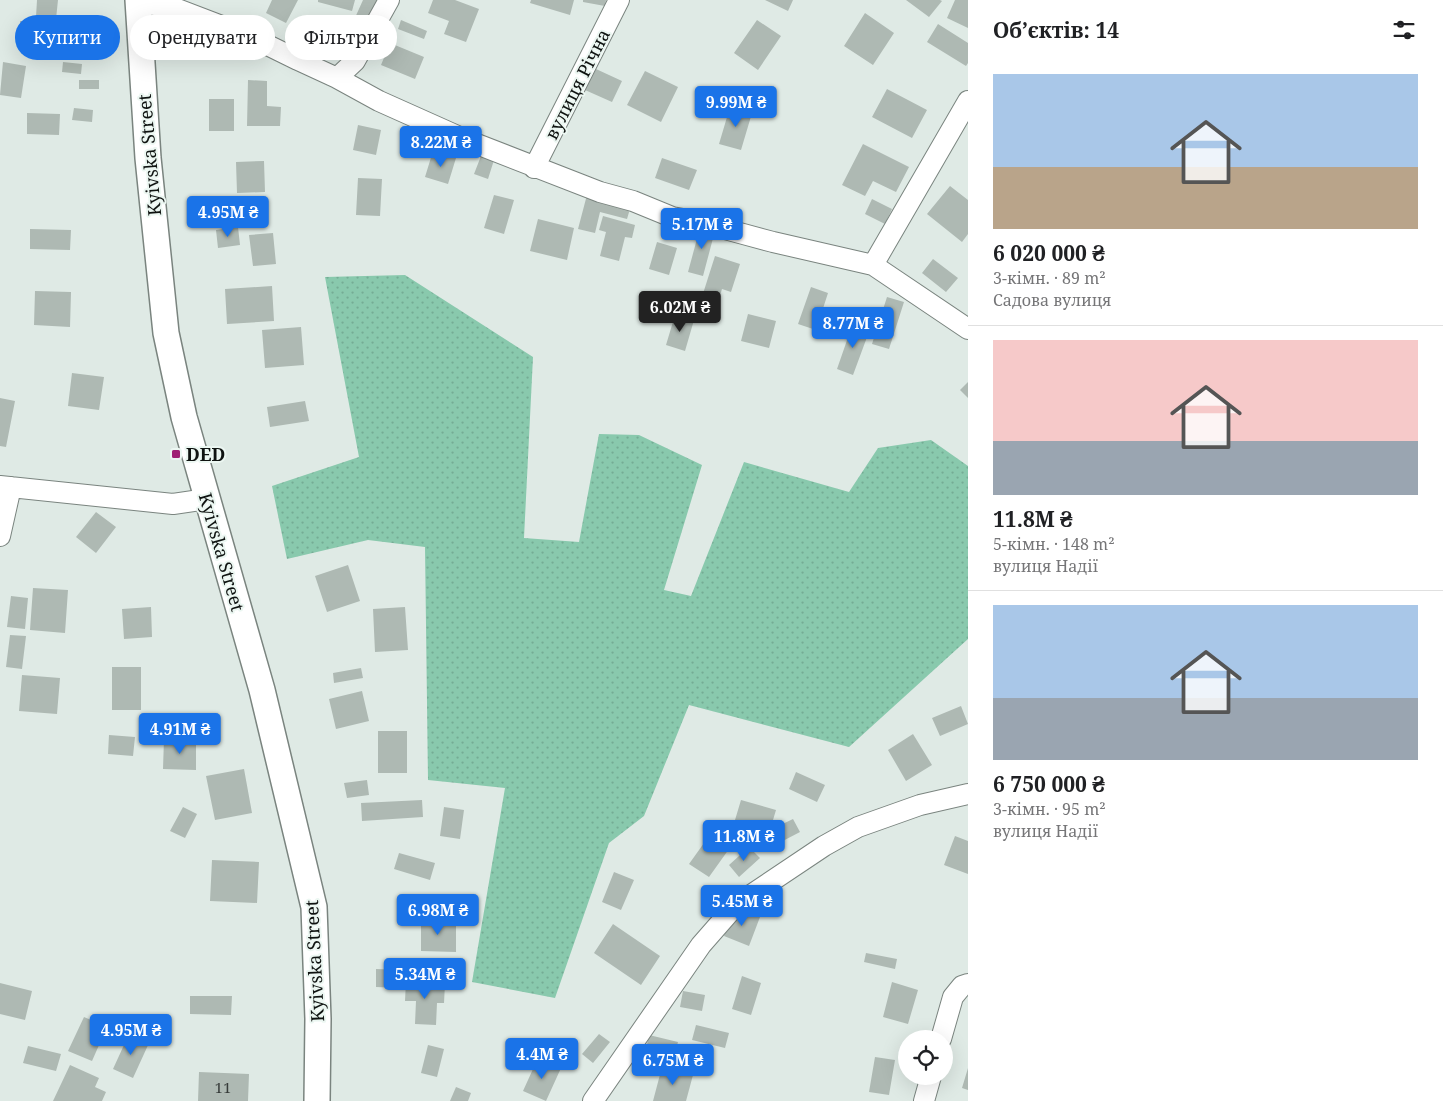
<!DOCTYPE html>
<html lang="uk">
<head>
<meta charset="utf-8">
<style>
	:root { --surface:#fff; --page:#f6f6f6; --text:#202124; --muted:#757577; --line:#e0e0e0; --accent:#1a73e8 }
	body { margin:0; font-family:"Noto Serif",serif; background:var(--page); color:var(--text); height:100vh; display:flex; flex-direction:column; font-size:19px; white-space:nowrap }
	* { box-sizing:border-box; margin:0 }
	p { font-size:16px; color:var(--muted) }
	.icon { flex:none; width:28px; height:28px; fill:none; stroke:currentColor; stroke-width:2; stroke-linecap:round; stroke-linejoin:round }
	.map { position:relative; flex:1; overflow:hidden }
	.sheet { display:flex; flex-direction:column; background:var(--surface); width:475px }
	.sheet>* { flex:none }
	.top-card { position:absolute; left:15px; top:15px; width:475px; height:45px; display:flex; gap:10px }
	.buttons { position:absolute; left:898px; top:1030px; display:grid; gap:10px }
	.buttons a { display:grid; place-items:center; width:55px; height:55px; border-radius:50%; background:var(--surface); box-shadow:0 5px 20px #0002; font-size:25px }
	.price { position:absolute; translate:-50% -42px; padding:0 11px; border-radius:5px; background:var(--accent); color:#fff; font-size:16px; line-height:32px; filter:drop-shadow(0 1px 2px #0008) }
	.price::after { content:''; position:absolute; left:50%; top:30px; width:15px; height:11px; margin-left:-8px; background:inherit; clip-path:polygon(0 0,100% 0,50% 100%) }
	.price.on { background:#222; color:#fff }
	ul { padding:0; list-style:none }
	li { display:grid; align-content:center; gap:10px; height:265px; padding:0 25px }
	li+li { border-top:1px solid var(--line) }
	li span { display:grid; place-items:center; height:155px; border-radius:0px; color:#555 }
	li>.icon { margin-inline-start:auto }
	span .icon { width:90px; height:90px; fill:#fffc; stroke-width:1 }
	li b { font-size:21px }
	h2 { display:flex; justify-content:space-between; align-items:center; height:60px; padding:0 25px; font-size:21px }
	.pill { padding:0 18px; border-radius:22px; background:var(--surface); box-shadow:0 5px 20px #0002; font-size:18px; line-height:45px }
	.pill.on { background:var(--accent); color:#fff }
	main { display:flex; flex:1; min-height:0 }
	.map>svg:first-child { display:block }
	.green { fill:url(#green-dots) }
	.building { fill:#aeb9b3 }
	.lines { fill:none; stroke-linecap:round; stroke-linejoin:round }
	.minor-casing { stroke:#7a847f; stroke-width:22 }
	.tertiary-casing { stroke:#7a847f; stroke-width:28 }
	.minor { stroke:#fff; stroke-width:20 }
	.tertiary { stroke:#fff; stroke-width:25 }
	.poi-dot { fill:#a02275; stroke:#ecf7f2; stroke-width:2 }
	.labels { text-anchor:middle; dominant-baseline:central; stroke-width:4; stroke-linejoin:round; paint-order:stroke }
	.number-label { font-size:15px; fill:#373c3a }
	.street-label { font-size:18px; fill:#0f1311; stroke:#ecf7f2 }
	.poi-label { font-size:18px; font-weight:bold; fill:#0f1311; stroke:#ecf7f2; text-anchor:start }
</style>
</head>
<body>
<main>
<div class="map">
<svg width="968" height="1101" viewBox="0 0 968 1101">
	<defs>
		<pattern id="green-dots" width="8" height="8" patternUnits="userSpaceOnUse" patternTransform="scale(1.25)"><rect width="8" height="8" fill="#89c9ad"/><path d="M2 2h.1M6 6h.1" fill="none" stroke="#75ac94" stroke-width="1.8" stroke-linecap="round"/></pattern>
	</defs>
	<rect width="100%" height="100%" fill="#dfeae5"/>
	<!-- green -->
	<path class="green" d="M405,275L533,357L524,538L579,542L599,434L639,435L702,465L664,590L691,596L744,462L849,492L878,448L931,440L968,466V639L849,747L689,705L644,816L609,843L555,998L472,982L505,788L428,780L425,547L368,540L287,559L272,486L359,457L325,277Z"/>
	<!-- building -->
	<path class="building" d="M37,0H58L56,19L36,17Z
		M272,0H298L286,23L266,13Z
		M318,0H355L352,11L318,2Z
		M363,0H380L369,26L354,20Z
		M433,0H455L479,9L466,42L444,34L449,21L428,13Z
		M531,0H574L570,15L530,3Z
		M583,0H606L605,6L583,2Z
		M765,0H793L788,11Z
		M906,0H940L942,1L929,17Z
		M955,0H968V28L947,18Z
		M865,13L894,33L873,65L844,46Z
		M401,20L427,31L424,39L398,29Z
		M757,20L781,36L758,70L734,53Z
		M20,21L64,22V45L20,44Z
		M938,24L968,43V63L966,66L927,42Z
		M390,43L424,57L415,79L381,65Z
		M3,62L26,66L21,98L0,95Z
		M63,62L82,64L81,74L62,72Z
		M596,69L622,81L612,102L585,90Z
		M645,71L678,87L661,122L627,105Z
		M79,80H99V89H79Z
		M248,80L267,81V106L281,107L280,126H247Z
		M887,89L927,110L912,138L872,117Z
		M209,99H234V131H209Z
		M730,107L752,113L741,150L719,144Z
		M74,108L93,110L92,122L72,120Z
		M27,113L60,114L59,135L27,134Z
		M358,125L381,130L376,155L353,150Z
		M863,144L909,167L896,192L873,181L865,196L842,185Z
		M433,151L456,158L448,184L425,177Z
		M481,156L494,160L488,179L474,174Z
		M662,158L697,170L689,190L655,178Z
		M264,161L265,192L237,193L236,162Z
		M358,178L382,179L380,216L356,215Z
		M950,186L968,200V234L962,242L927,214Z
		M588,191L632,202L627,219L600,212L595,233L578,229Z
		M494,195L514,200L504,234L484,228Z
		M872,199L892,209L885,224L865,214Z
		M603,216L635,225L632,238L625,237L619,261L600,256L606,232L599,230Z
		M538,219L574,228L567,260L530,251Z
		M701,224L716,227L703,276L688,272Z
		M238,227L240,245L218,248L216,230Z
		M30,229L71,230L70,250L30,249Z
		M273,233L276,264L253,266L249,235Z
		M657,242L677,248L669,275L649,269Z
		M715,256L740,264L731,292L722,289L716,308L700,303Z
		M933,259L958,278L946,292L922,273Z
		M272,286L274,321L227,324L225,289Z
		M811,287L828,293L816,330L798,324Z
		M35,291L71,292L70,327L34,325Z
		M887,297L904,302L889,349L872,344Z
		M748,314L776,321L769,348L741,341Z
		M675,315L694,320L685,351L666,345Z
		M853,323L870,329L853,375L837,369Z
		M301,327L304,365L265,368L262,330Z
		M72,373L104,377L99,410L68,406Z
		M968,382V398L960,390Z
		M0,398L15,401L6,447L0,446Z
		M305,401L309,421L270,427L267,407Z
		M96,512L116,527L96,553L76,537Z
		M348,565L360,601L327,612L315,576Z
		M33,588L68,590L65,633L30,630Z
		M11,596L28,598L25,629L7,627Z
		M151,607L152,637L124,639L122,609Z
		M405,607L408,650L375,652L373,609Z
		M10,635L26,636L22,669L6,667Z
		M112,667H141V710H112Z
		M361,668L363,678L334,683L333,673Z
		M22,675L60,678L57,714L19,711Z
		M362,691L369,721L336,729L329,699Z
		M961,706L968,724L940,736L932,718Z
		M378,731H407V773H378Z
		M913,734L932,765L906,781L888,750Z
		M109,735L135,737L133,756L108,754Z
		M164,739L196,740V770L163,769Z
		M244,769L252,813L215,820L206,776Z
		M796,772L825,785L817,802L789,789Z
		M367,780L369,795L347,798L344,783Z
		M422,800L423,817L362,821L361,803Z
		M741,800L776,810L770,830L735,820Z
		M183,807L197,814L185,838L170,831Z
		M444,807L464,810L460,839L440,836Z
		M793,819L800,832L777,844L770,830Z
		M709,836L729,849L709,877L689,864Z
		M955,836L968,841V874L944,865Z
		M749,847L760,858L739,877L729,865Z
		M399,853L435,863L430,880L394,869Z
		M212,860L259,862L257,903L210,901Z
		M614,872L634,880L621,910L602,902Z
		M734,908L760,917L749,946L724,936Z
		M421,921L456,922V952L421,951Z
		M613,924L660,956L641,985L594,953Z
		M866,953L897,959L895,969L864,962Z
		M376,969L401,970L400,988L376,987Z
		M742,976L761,983L751,1015L732,1009Z
		M406,981L445,984L444,1003H437L436,1025L415,1024L416,1001H405Z
		M892,982L918,990L908,1024L883,1017Z
		M0,983L32,991L25,1020L0,1014Z
		M683,991L705,995L702,1011L680,1007Z
		M190,996H232L231,1015L190,1014Z
		M84,1017L107,1027L92,1061L68,1051Z
		M696,1025L729,1033L725,1048L692,1040Z
		M129,1034L149,1043L133,1078L113,1069Z
		M599,1034L610,1042L593,1063L582,1054Z
		M649,1035L678,1042L673,1061L645,1054Z
		M428,1045L444,1049L437,1077L421,1073Z
		M28,1046L61,1054L56,1071L23,1063Z
		M875,1057L895,1060L889,1095L869,1092Z
		M538,1058L561,1068L546,1101L523,1091Z
		M70,1065L99,1078L95,1087L106,1092L102,1101H53Z
		M662,1067L693,1075L686,1101H653Z
		M968,1068V1090L962,1088Z
		M199,1072L249,1074L248,1101H198Z
		M456,1087L471,1093L468,1101H450Z"/>
	<g class="lines">
		<defs>
			<path id="minor" d="M138,3L172,7L253,38L298,60L337,78L379,101L464,139L600,192L633,201L672,217L699,222L773,242L873,265L968,329
				M337,78L355,61L389,0
				M534,168L619,0
				M873,265L968,101
				M0,486L173,504L207,499
				M0,536L11,487
				M941,1039L953,997L962,986L968,984
				M593,1101L701,945L736,905L824,846L858,827L920,805L968,794
				M924,1101L931,1076"/>
			<path id="tertiary" d="M138,0L148,158L166,333L184,417L262,690L314,907L318,1019L317,1101"/>
		</defs>
		<!-- minor casing -->
		<use href="#minor" class="minor-casing"/>
		<!-- tertiary casing -->
		<use href="#tertiary" class="tertiary-casing"/>
		<!-- minor -->
		<use href="#minor" class="minor"/>
		<!-- tertiary -->
		<use href="#tertiary" class="tertiary"/>
	</g>
	<!-- markers -->
	<rect class="poi-dot" x="171" y="449" width="10" height="10" rx="2.5"/>
	<g class="labels">
		<!-- number labels -->
		<g class="number-label">
			<text x="223" y="1087">11</text>
		</g>
		<!-- street labels -->
		<g class="street-label">
			<text transform="translate(577 84) rotate(-63)">вулиця Річна</text>
			<text transform="translate(149 155) rotate(-95)">Kyivska Street</text>
			<text transform="translate(222 552) rotate(74)">Kyivska Street</text>
			<text transform="translate(314 961) rotate(-93)">Kyivska Street</text>
		</g>
		<!-- poi labels -->
		<g class="poi-label">
			<text x="186" y="454">DED</text>
		</g>
	</g>
</svg>
<div class="buttons">
<a><svg class="icon" aria-label="locate" viewBox="0 0 24 24"><circle cx="12" cy="12" r="6"/><path d="M12 2v4M12 18v4M2 12h4M18 12h4"/></svg></a>
</div>
<b class="price" style="left:736px;top:128px">9.99M ₴</b>
<b class="price" style="left:441px;top:168px">8.22M ₴</b>
<b class="price" style="left:228px;top:238px">4.95M ₴</b>
<b class="price" style="left:702px;top:250px">5.17M ₴</b>
<b class="price on" style="left:680px;top:333px">6.02M ₴</b>
<b class="price" style="left:853px;top:349px">8.77M ₴</b>
<b class="price" style="left:180px;top:755px">4.91M ₴</b>
<b class="price" style="left:744px;top:862px">11.8M ₴</b>
<b class="price" style="left:742px;top:927px">5.45M ₴</b>
<b class="price" style="left:438px;top:936px">6.98M ₴</b>
<b class="price" style="left:425px;top:1000px">5.34M ₴</b>
<b class="price" style="left:131px;top:1056px">4.95M ₴</b>
<b class="price" style="left:542px;top:1080px">4.4M ₴</b>
<b class="price" style="left:673px;top:1086px">6.75M ₴</b>
<div class="top-card">
<a class="pill on">Купити</a>
<a class="pill">Орендувати</a>
<a class="pill">Фільтри</a>
</div>
</div>
<section class="sheet">
<h2>Об’єктів: 14<svg class="icon" aria-label="filters" viewBox="0 0 24 24"><path d="M4 7h16M4 17h16"/><circle cx="9" cy="7" r="2"/><circle cx="15" cy="17" r="2"/></svg></h2>
<ul>
<li><span style="background:linear-gradient(#a9c7e8 60%,#b9a48a 0)"><svg class="icon" aria-label="home" viewBox="0 0 24 24"><path d="M3 11l9-7 9 7M6 9v11h12V9"/></svg></span><div><b>6 020 000 ₴</b><p>3-кімн. · 89 m²</p><p>Садова вулиця</p></div></li>
<li><span style="background:linear-gradient(#f6c9c9 65%,#9aa5b1 0)"><svg class="icon" aria-label="home" viewBox="0 0 24 24"><path d="M3 11l9-7 9 7M6 9v11h12V9"/></svg></span><div><b>11.8M ₴</b><p>5-кімн. · 148 m²</p><p>вулиця Надії</p></div></li>
<li><span style="background:linear-gradient(#a9c7e8 60%,#9aa5b1 0)"><svg class="icon" aria-label="home" viewBox="0 0 24 24"><path d="M3 11l9-7 9 7M6 9v11h12V9"/></svg></span><div><b>6 750 000 ₴</b><p>3-кімн. · 95 m²</p><p>вулиця Надії</p></div></li>
</ul>
</section>
</main>
</body>
</html>
